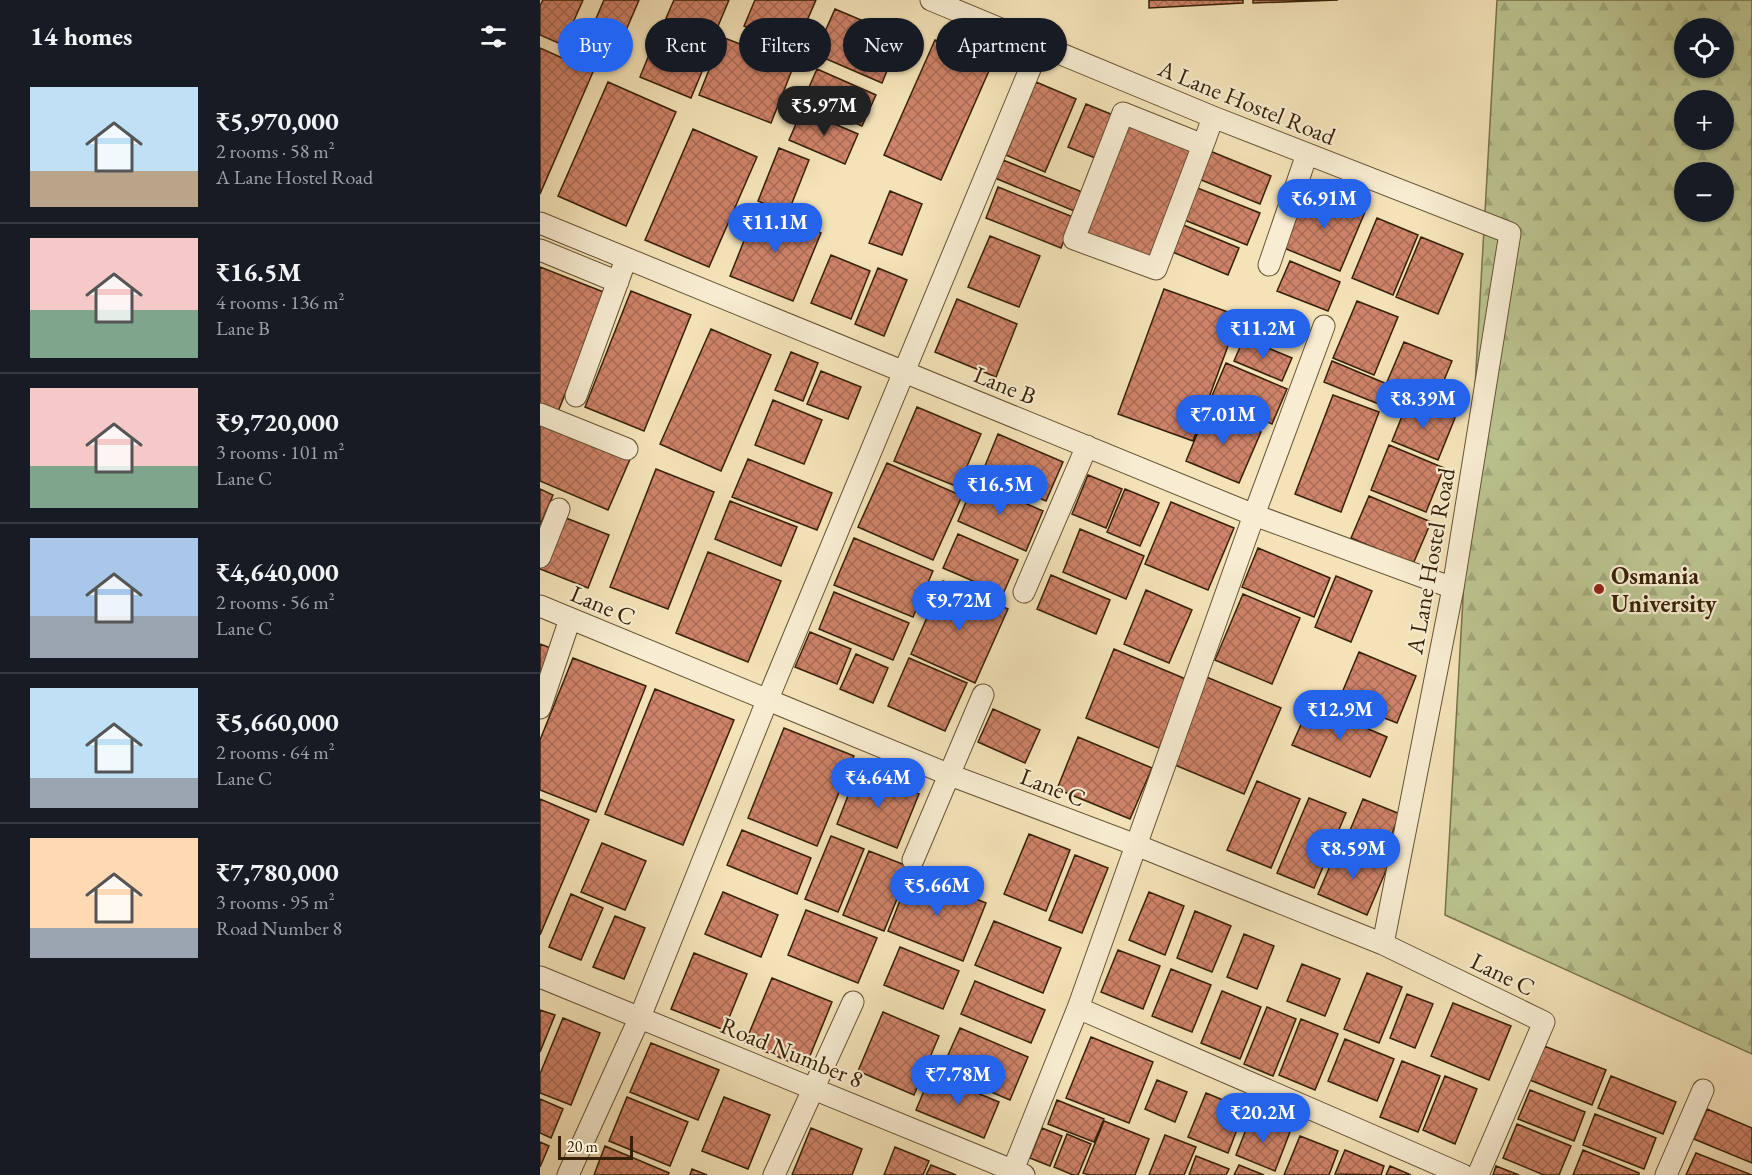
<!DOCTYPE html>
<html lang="en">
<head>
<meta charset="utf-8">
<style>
	:root { --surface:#171b24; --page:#242831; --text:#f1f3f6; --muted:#9ea1a6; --line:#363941; --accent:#2563eb }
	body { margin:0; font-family:"EB Garamond",serif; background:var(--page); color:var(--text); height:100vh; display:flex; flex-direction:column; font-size:22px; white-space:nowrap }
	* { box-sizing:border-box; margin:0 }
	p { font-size:20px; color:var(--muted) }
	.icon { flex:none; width:33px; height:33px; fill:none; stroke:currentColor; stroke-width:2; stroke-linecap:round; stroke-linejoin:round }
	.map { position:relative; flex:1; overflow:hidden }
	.sheet { display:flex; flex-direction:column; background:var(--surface); width:540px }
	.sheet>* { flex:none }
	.top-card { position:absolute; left:18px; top:18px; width:570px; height:54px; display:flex; gap:12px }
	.fabs { position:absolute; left:1134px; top:18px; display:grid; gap:12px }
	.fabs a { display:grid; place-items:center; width:60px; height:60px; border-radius:50%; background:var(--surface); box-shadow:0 2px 4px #0004; font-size:30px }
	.scale { position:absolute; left:18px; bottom:15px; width:75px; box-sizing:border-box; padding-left:6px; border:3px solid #372106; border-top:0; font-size:16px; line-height:21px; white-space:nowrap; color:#372106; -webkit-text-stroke:4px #f8edd2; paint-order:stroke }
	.price { position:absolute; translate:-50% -51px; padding:0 14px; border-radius:21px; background:var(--accent); color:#fff; font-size:20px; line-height:39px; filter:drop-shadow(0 2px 3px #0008) }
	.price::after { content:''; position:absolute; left:50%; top:36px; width:18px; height:14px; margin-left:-9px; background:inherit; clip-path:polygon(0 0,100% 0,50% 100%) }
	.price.on { background:#222; color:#fff }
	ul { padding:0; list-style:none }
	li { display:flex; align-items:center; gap:18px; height:150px; padding:0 30px }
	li+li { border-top:2px solid var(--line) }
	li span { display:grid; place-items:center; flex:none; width:168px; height:120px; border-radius:0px; color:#555 }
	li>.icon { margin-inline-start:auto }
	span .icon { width:72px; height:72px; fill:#fffc; stroke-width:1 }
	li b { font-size:26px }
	h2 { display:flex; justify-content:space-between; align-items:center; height:72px; padding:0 30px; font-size:26px }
	.pill { padding:0 21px; border-radius:27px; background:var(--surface); box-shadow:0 2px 4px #0004; font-size:21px; line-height:54px }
	.pill.on { background:var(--accent); color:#fff }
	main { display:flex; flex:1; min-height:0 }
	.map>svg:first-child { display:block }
	.forest { fill:url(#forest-firs); stroke:#79724b; stroke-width:1.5; fill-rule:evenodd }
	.building { fill:url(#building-cross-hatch); stroke:#372106; stroke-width:1.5 }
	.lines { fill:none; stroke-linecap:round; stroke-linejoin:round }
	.minor-casing { stroke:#665233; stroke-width:23 }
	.minor { stroke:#f8edd2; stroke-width:21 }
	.poi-dot { fill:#8f2418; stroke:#f8edd2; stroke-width:2 }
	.labels { text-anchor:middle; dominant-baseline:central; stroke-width:4.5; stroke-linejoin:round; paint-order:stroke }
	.street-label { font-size:24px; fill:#372106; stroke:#f8edd2 }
	.poi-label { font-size:24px; font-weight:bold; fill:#372106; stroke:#f8edd2; text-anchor:start }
</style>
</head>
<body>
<main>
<section class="sheet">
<h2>14 homes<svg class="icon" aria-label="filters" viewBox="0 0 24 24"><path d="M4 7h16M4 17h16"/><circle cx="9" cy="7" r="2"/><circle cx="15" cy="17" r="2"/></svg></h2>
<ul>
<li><span style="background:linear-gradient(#bfe0f5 70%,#b9a48a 0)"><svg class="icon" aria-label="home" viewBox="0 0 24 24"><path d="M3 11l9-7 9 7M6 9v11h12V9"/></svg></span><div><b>₹5,970,000</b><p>2 rooms · 58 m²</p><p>A Lane Hostel Road</p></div></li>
<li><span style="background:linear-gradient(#f6c9c9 60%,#7fa58c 0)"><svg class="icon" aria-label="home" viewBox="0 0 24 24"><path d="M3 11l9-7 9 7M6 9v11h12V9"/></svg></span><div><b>₹16.5M</b><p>4 rooms · 136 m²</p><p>Lane B</p></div></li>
<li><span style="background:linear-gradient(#f6c9c9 65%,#7fa58c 0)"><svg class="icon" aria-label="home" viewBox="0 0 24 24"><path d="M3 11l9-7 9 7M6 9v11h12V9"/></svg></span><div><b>₹9,720,000</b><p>3 rooms · 101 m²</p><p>Lane C</p></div></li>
<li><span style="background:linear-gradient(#a9c7e8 65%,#9aa5b1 0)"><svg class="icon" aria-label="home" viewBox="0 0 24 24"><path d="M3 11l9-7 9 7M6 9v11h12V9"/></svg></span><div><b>₹4,640,000</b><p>2 rooms · 56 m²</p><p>Lane C</p></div></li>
<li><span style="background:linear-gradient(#bfe0f5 75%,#9aa5b1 0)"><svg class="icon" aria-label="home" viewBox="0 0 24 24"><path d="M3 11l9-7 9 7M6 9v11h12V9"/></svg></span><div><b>₹5,660,000</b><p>2 rooms · 64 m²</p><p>Lane C</p></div></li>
<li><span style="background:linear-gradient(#ffd9b3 75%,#9aa5b1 0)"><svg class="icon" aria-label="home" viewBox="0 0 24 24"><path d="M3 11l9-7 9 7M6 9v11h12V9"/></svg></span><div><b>₹7,780,000</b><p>3 rooms · 95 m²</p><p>Road Number 8</p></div></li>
</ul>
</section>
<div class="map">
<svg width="1212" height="1175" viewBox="0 0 1212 1175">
	<defs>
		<pattern id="forest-firs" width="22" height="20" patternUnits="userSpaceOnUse" patternTransform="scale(1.5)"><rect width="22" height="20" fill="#bbc490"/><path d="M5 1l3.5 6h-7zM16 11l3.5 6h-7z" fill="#a1a87b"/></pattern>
		<pattern id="building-cross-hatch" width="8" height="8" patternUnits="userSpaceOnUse" patternTransform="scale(1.5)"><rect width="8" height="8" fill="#cf836a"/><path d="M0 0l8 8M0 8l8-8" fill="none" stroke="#a96b55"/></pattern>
	</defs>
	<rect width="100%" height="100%" fill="#f4e3b9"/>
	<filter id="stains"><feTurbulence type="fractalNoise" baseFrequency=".00333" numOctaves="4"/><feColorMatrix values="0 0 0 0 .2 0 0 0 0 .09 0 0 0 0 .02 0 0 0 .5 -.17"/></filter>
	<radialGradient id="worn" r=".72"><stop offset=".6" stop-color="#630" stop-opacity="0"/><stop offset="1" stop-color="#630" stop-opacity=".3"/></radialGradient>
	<!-- forest -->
	<path class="forest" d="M957,0H1212V1054L905,915ZM1144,28H1184V68H1144ZM1144,100H1184V140H1144ZM1144,172H1184V212H1144Z"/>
	<!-- building -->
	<path class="building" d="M3,0H43L23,45L0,35V6Z
		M64,0H99L81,42L51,30Z
		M134,0H189L173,38L126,18Z
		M215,0H276L255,48L204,26Z
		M609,0H703V3L609,8Z
		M713,0H798L713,3Z
		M295,9L361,37L342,83L275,54Z
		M119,30L171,50L151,98L100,77Z
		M182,37L254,65L231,123L159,95Z
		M395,40L452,64L401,180L344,155Z
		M0,48L53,72L0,194Z
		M277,69L336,95L322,126L263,101Z
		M68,82L136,112L86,226L18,196Z
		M496,82L536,99L505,172L466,155Z
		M546,104L578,117L560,160L528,147Z
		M262,110L318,134L305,164L249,140Z
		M589,119L659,145L615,261L544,235Z
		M153,129L217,157L169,267L105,240Z
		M239,148L269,160L248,213L218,201Z
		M670,151L731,176L720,204L659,179Z
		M463,160L547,194L539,213L455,178Z
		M458,187L533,217L521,248L446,218Z
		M655,187L720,213L707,245L642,219Z
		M768,189L825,212L800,271L744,248Z
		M350,191L382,204L362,255L329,243Z
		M217,208L281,233L253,301L190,276Z
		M837,218L878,235L853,295L812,278Z
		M641,224L699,248L688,275L630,251Z
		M450,236L500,256L479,307L428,287Z
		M881,237L923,254L898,314L856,297Z
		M291,255L330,271L311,319L271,303Z
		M750,261L800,282L788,311L737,291Z
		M0,267L66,293L17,414L0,408Z
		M338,268L367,280L344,336L315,324Z
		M624,289L699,316L653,441L578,414Z
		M91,291L151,315L104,431L45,407Z
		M417,299L477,324L456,377L395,352Z
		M817,301L858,317L834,375L793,358Z
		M171,329L231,355L181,471L120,444Z
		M704,338L752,358L742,381L694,361Z
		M864,342L912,361L895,402L847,382Z
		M251,352L278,363L263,401L235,390Z
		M792,361L859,389L851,409L784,382Z
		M686,363L747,389L732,424L671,398Z
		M281,371L321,387L308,419L267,404Z
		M793,395L839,412L801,512L755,494Z
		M869,399L915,418L898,460L852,441Z
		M233,400L282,420L264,464L215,445Z
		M377,407L441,434L418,487L354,461Z
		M667,410L721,432L699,483L646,461Z
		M0,419L91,457L68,510L0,481Z
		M458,434L523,462L506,501L442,473Z
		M849,445L904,468L886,512L831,490Z
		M208,459L292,493L277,530L192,497Z
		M347,463L422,496L393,560L318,527Z
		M116,469L174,492L128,609L70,587Z
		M548,475L582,489L566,528L532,514Z
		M435,481L503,511L486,551L418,521Z
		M0,489L13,495L0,525Z
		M585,489L619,503L600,546L567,532Z
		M829,496L891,522L873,564L811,538Z
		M190,501L257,527L241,566L175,539Z
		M631,502L694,528L668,590L605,564Z
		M21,516L69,535L48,588L0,569Z
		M540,529L604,556L586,599L523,572Z
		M418,534L478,560L463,594L403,568Z
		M314,538L393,571L373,617L294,585Z
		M718,548L790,578L774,617L702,587Z
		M168,552L241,581L208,662L136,633Z
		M511,575L570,600L556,634L497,609Z
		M796,576L832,591L811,642L775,627Z
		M403,581L468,609L435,683L371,654Z
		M606,590L652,610L629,663L584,644Z
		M294,592L369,623L353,660L279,629Z
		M703,594L760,618L732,684L675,660Z
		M270,632L311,649L297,684L255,667Z
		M0,644L13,649L0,680Z
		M574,649L648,680L619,748L546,718Z
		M819,652L876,676L857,723L799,700Z
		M316,654L348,668L333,703L300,689Z
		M33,658L106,686L56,812L0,790V740Z
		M369,658L427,683L405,731L348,706Z
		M664,676L741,708L704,794L628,762Z
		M115,689L194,720L143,845L65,814Z
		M770,704L847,737L830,777L752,745Z
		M453,709L500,730L485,763L438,742Z
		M244,728L314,756L277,846L208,818Z
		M538,737L612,768L590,819L517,789Z
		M318,770L379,794L357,848L297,824Z
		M717,781L760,799L731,868L687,850Z
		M769,798L806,813L774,888L737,873Z
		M0,799L49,820L0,935Z
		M823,799L860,814L843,855L806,840Z
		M202,830L271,858L257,894L187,865Z
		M489,834L530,850L506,911L464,894Z
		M291,836L324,849L298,912L265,899Z
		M62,843L106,861L85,910L41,892Z
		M799,845L848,866L827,915L778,894Z
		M329,851L370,867L344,931L303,915Z
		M535,855L568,868L542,933L509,920Z
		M371,873L446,903L423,961L348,931Z
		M183,892L238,915L221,957L165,934Z
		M609,892L644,906L625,955L589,940Z
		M31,894L63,908L41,960L9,947Z
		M266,910L337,938L318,983L248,955Z
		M655,911L691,926L672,972L637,958Z
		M75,916L105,928L84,979L53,967Z
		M454,921L521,948L503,993L435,965Z
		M704,934L734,946L717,989L687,977Z
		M360,947L419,971L403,1009L344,985Z
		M578,950L620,966L603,1009L561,992Z
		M154,953L207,974L184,1030L131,1009Z
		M762,964L800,979L785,1016L747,1001Z
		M631,969L671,985L652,1032L612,1016Z
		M827,973L862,987L839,1043L804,1029Z
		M232,978L292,1002L265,1068L205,1043Z
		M435,981L505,1010L491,1043L421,1014Z
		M682,991L721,1007L700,1059L661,1043Z
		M867,994L893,1004L875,1048L850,1038Z
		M913,1003L971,1026L949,1080L891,1056Z
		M727,1007L756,1019L733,1076L704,1064Z
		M0,1010L15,1015L0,1052Z
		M343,1012L399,1036L374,1095L318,1071Z
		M23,1018L60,1033L31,1105L0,1093V1074Z
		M761,1019L798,1034L775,1090L739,1075Z
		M420,1028L488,1057L470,1100L401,1071Z
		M551,1037L613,1062L589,1123L526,1098Z
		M805,1039L854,1059L837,1101L788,1081Z
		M111,1043L179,1070L158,1120L90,1092Z
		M1004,1046L1066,1070L1052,1105L990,1080Z
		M862,1061L900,1076L878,1132L840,1117Z
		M391,1074L459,1102L444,1138L376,1110Z
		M905,1076L937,1089L915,1144L883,1130Z
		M1071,1076L1136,1102L1123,1134L1058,1108Z
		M617,1080L647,1092L635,1122L605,1109Z
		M990,1090L1045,1112L1034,1141L978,1119Z
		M666,1093L705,1109L688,1153L648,1137Z
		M87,1097L148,1122L130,1166L69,1141Z
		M184,1097L230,1115L208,1169L162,1151Z
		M0,1099L23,1109L11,1138L0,1133Z
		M517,1100L564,1119L554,1142L508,1124Z
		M1167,1109L1212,1128V1163L1154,1139Z
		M1055,1114L1116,1138L1104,1169L1043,1145Z
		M711,1117L750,1132L735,1171L696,1155Z
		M564,1121L609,1139L595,1175H549L543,1173Z
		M977,1124L1031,1146L1019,1175H1004L963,1158Z
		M271,1128L322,1149L312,1175H252Z
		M502,1128L522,1136L510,1166L490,1158Z
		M527,1134L551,1144L538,1175H533L514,1167Z
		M625,1135L656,1147L644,1175H609Z
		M760,1136L798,1151L789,1175H744Z
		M0,1142L9,1146L0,1167Z
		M65,1146L129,1173L128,1175H54Z
		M355,1147L389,1161L383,1175H344Z
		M805,1150L844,1166L841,1175L795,1174Z
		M1043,1150L1099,1173V1175H1033Z
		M1156,1153L1212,1175H1146Z
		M656,1156L689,1169L686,1175H649Z
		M391,1165L416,1175H386Z
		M699,1165L724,1175H694Z
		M850,1166L871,1175H846Z
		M956,1166L979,1175H953Z
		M152,1169L167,1175H150Z"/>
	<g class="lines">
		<defs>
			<path id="minor" d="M391,0L673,117L970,233L913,588L843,944
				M663,145L583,113L534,239L616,269L666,137L673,117
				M0,223L714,515L913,588
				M0,250L78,282
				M729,265L767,154
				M36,396L86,259
				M0,414L87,449
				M0,557L19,509
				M484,592L547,446
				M0,606L410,775L596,845L843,944L1004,1022L938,1175
				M0,708L30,619
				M373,860L443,695
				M0,977L484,1175
				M538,1008L923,1175
				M28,1175L100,1017L227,701L500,45
				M234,1175L313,1002
				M471,1175L538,1008L714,515L784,326
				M1126,1175L1163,1090"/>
		</defs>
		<!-- minor casing -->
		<use href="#minor" class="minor-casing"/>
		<!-- minor -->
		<use href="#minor" class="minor"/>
	</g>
	<!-- markers -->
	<circle class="poi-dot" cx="1059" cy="589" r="6"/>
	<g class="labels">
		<!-- street labels -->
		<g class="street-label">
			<text transform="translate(707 102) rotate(22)">A Lane Hostel Road</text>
			<text transform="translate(465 385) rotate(22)">Lane B</text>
			<text transform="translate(890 561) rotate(-80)">A Lane Hostel Road</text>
			<text transform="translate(63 605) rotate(23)">Lane C</text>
			<text transform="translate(513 787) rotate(21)">Lane C</text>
			<text transform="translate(963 974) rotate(26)">Lane C</text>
			<text transform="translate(252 1052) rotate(22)">Road Number 8</text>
		</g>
		<!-- poi labels -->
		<g class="poi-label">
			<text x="1071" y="575">Osmania<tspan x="1071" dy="28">University</tspan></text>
		</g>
	</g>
	<rect width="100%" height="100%" filter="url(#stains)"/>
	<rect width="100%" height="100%" fill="url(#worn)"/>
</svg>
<div class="fabs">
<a><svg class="icon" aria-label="locate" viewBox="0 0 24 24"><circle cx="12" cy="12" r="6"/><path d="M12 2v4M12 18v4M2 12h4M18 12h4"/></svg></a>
<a>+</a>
<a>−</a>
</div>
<div class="scale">20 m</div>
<b class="price on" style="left:284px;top:137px">₹5.97M</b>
<b class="price" style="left:784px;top:230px">₹6.91M</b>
<b class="price" style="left:235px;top:254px">₹11.1M</b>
<b class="price" style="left:723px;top:360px">₹11.2M</b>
<b class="price" style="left:883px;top:430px">₹8.39M</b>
<b class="price" style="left:683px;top:446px">₹7.01M</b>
<b class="price" style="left:460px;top:516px">₹16.5M</b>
<b class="price" style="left:419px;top:632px">₹9.72M</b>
<b class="price" style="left:800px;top:741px">₹12.9M</b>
<b class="price" style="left:338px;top:809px">₹4.64M</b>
<b class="price" style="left:813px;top:880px">₹8.59M</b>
<b class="price" style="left:397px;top:917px">₹5.66M</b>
<b class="price" style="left:418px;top:1106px">₹7.78M</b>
<b class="price" style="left:723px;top:1144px">₹20.2M</b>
<div class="top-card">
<a class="pill on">Buy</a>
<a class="pill">Rent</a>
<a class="pill">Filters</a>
<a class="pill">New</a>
<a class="pill">Apartment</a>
</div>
</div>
</main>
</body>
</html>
